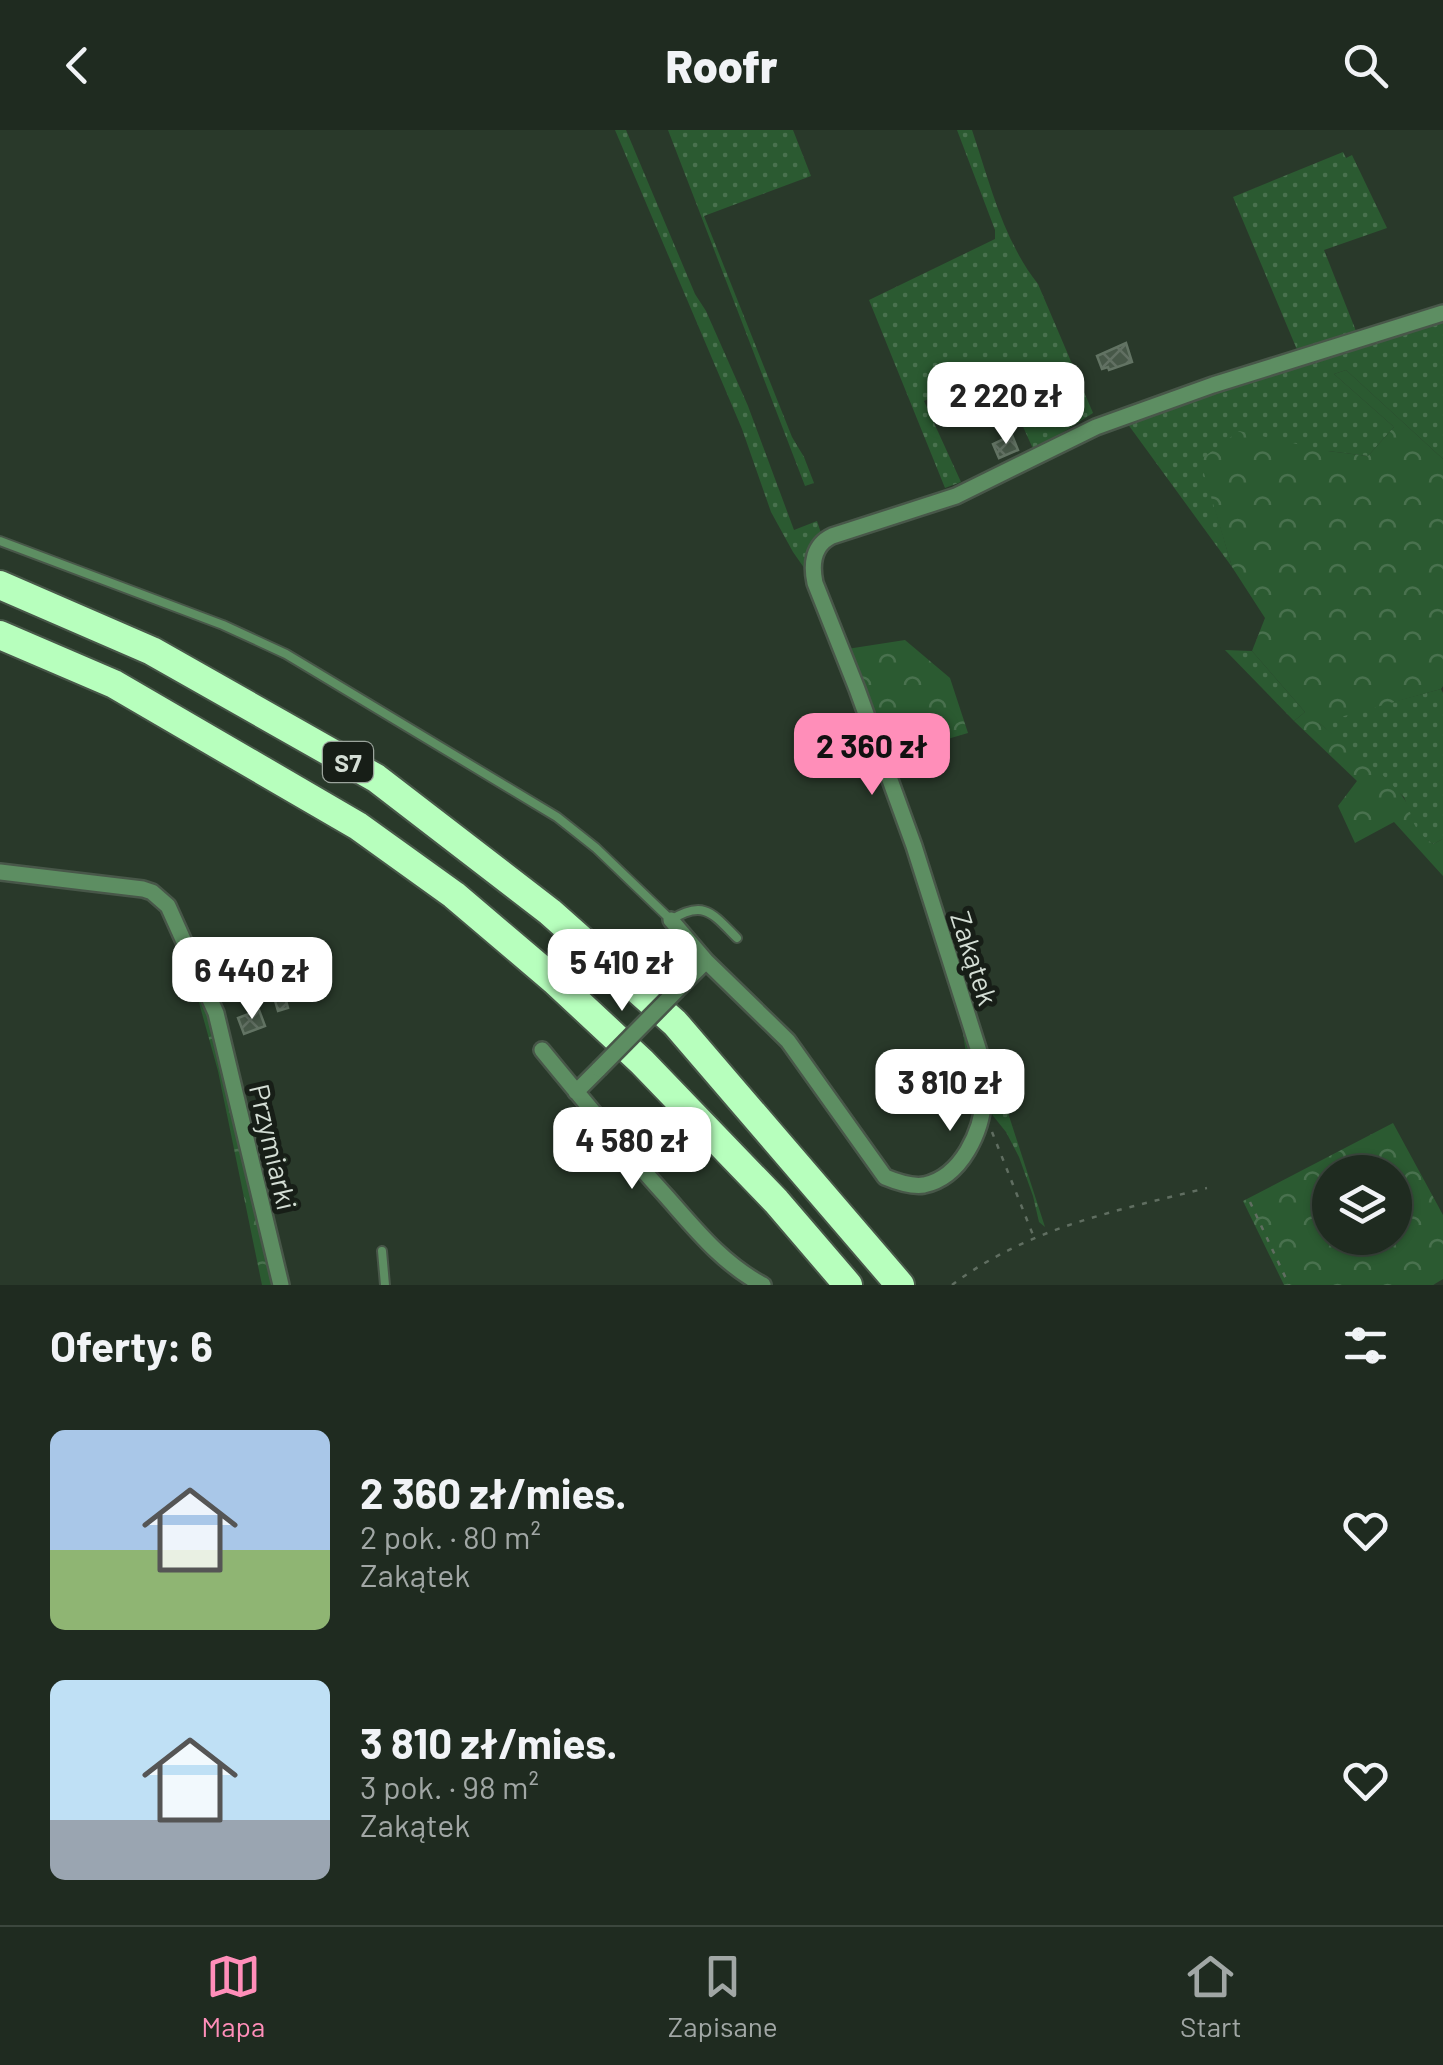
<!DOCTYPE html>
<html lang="pl">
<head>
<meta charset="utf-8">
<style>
	:root { --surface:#1f2b20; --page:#273329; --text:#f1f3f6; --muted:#a1a7a5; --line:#3c473e; --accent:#ff8eb9 }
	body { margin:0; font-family:Barlow,sans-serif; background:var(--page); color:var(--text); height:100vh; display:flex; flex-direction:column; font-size:38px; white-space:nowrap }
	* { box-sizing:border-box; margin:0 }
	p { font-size:32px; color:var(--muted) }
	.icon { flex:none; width:55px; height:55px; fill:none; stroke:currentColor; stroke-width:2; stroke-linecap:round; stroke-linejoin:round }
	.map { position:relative; height:1155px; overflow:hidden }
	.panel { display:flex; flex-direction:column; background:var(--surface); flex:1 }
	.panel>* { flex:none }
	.controls { position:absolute; left:1312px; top:1025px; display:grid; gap:20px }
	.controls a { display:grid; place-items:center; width:100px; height:100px; border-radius:50%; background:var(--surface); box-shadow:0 2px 8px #0004,0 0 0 2px var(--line); font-size:50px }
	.price { position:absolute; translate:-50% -85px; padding:0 22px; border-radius:20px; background:#fff; color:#222; font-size:32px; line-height:65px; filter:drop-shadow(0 2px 5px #0008) }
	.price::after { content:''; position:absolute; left:50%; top:60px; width:30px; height:22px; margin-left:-15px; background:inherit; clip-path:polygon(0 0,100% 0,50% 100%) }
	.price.on { background:var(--accent); color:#111 }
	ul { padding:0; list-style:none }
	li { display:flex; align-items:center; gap:30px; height:250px; padding:0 50px }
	li span { display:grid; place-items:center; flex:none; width:280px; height:200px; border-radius:15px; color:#555 }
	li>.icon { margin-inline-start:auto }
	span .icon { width:120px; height:120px; fill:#fffc; stroke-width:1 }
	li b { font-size:42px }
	h2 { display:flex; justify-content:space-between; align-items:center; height:120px; padding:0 50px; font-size:42px }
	header { display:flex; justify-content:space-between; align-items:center; height:130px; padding:0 50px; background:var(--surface); font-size:45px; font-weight:800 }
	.tabs { display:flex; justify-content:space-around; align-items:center; height:140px; border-top:2px solid var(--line); background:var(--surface); font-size:28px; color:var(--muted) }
	.tabs a { display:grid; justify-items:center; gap:5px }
	.tabs .on { color:var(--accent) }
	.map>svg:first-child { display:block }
	.green { fill:url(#green-dots) }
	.forest { fill:url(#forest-crowns); fill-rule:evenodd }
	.building { fill:url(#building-cross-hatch); stroke:#627363; stroke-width:2.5 }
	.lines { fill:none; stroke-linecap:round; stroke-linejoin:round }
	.lane-casing { stroke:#485749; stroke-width:12 }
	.street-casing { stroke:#485749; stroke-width:20 }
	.highway-casing { stroke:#485749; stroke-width:32 }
	.path { stroke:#606e61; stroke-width:2.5; stroke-dasharray:5 8; stroke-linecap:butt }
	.lane { stroke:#5d8e62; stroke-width:8 }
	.street { stroke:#5d8e62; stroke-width:15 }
	.highway { stroke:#b7ffbd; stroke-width:28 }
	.street-bridge-casing { stroke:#485749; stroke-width:20; stroke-linecap:butt }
	.street-bridge { stroke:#5d8e62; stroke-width:15 }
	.labels { text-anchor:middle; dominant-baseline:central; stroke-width:10; stroke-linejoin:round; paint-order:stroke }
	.shield { fill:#171e17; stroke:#9ba49c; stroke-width:2.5 }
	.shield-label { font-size:25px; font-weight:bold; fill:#d4ded5 }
	.street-label { font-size:28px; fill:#d4ded5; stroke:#171e17 }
</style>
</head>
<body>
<header><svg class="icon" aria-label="back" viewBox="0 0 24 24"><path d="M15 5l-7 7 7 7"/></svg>Roofr<svg class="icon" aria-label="search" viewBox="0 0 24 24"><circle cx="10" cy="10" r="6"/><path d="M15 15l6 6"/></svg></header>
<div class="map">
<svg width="1443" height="1155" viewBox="0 0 1443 1155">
	<defs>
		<pattern id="green-dots" width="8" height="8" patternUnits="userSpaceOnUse" patternTransform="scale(2.5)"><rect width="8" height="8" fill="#2b5a31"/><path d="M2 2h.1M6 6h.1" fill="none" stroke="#49714e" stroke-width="1.8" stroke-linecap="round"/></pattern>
		<pattern id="forest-crowns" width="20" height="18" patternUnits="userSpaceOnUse" patternTransform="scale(2.5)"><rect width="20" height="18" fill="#2b5a31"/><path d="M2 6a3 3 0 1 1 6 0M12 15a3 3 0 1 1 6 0" fill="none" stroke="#49714e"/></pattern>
		<pattern id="building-cross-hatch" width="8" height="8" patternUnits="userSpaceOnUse" patternTransform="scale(2.5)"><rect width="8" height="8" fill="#475848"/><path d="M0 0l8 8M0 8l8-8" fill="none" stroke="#617062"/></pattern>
	</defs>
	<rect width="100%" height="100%" fill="#29392a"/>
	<!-- green -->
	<path class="green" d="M615,0H626L695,164L706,181L748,276L794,400L817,391L821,403L807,419V441L887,627L892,625L1045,1097L1039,1092L1033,1066L1019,1027L1006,1002L986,977L967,930L958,870L878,631L807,442L793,422L771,382L742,299Z
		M668,0H793L811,46L704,86L792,307L804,327L814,353L805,356Z
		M957,0H972C990,53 1003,110 1038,154L1093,283L1034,321L996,237L924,271L961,352L945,358L869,170L995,109V100Z
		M1343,22L1346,28L1352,25L1387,98L1324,120L1356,201L1298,222L1233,67Z
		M1443,190V329L1346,240L1334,244L1394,297L1368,326L1328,321L1201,330L1232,437L1127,293L1325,226Z
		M1225,520L1252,521L1305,582L1294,591Z
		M1441,559L1443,563V709L1433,714L1416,702L1404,667L1318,592Z"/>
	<!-- forest -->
	<path class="forest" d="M1346,240L1443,329V556L1441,559L1319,593C1346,615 1375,635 1399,662C1417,682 1404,694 1433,714L1443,709V746L1394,692L1355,713L1338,676L1357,651L1294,591L1305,582L1252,521L1265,488L1232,437L1200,330L1239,301L1328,321L1368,326L1394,297L1334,244Z
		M905,510L950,548L968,603L886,627L847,519Z
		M188,833L214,892L276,1155H262L218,941Z
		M1393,993L1443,1085V1149L1433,1155H1284L1243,1071ZM1330,1042H1395V1108H1330Z"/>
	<!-- building -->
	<path class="building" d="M1126,213L1132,232L1109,240L1108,237L1102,239L1097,226Z
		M1012,305L1018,320L999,328L993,314Z
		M256,826L261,840L232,849L227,835Z
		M278,840L288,878L278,881L267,843Z
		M259,880L265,896L244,904L238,888Z"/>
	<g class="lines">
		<defs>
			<path id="lane" d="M0,411L223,495L286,524L557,687L596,718L671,790C704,769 713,784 737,808
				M382,1121L385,1155"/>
			<path id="street" d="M0,742L143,759L152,762L168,776L216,883L281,1155
				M671,790L706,831L788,911L885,1047C897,1052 911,1057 924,1055C962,1047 982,1001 984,967C985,956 983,945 983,934L914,716L857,559L815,453C811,434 813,415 832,406L956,366L1096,297L1213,255L1443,183
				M677,860L706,831
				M542,920C583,970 624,1020 667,1067C696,1100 723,1134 763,1155
				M576,962L599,939"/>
			<path id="highway" d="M0,455L152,521L376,648L550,782L675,893L900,1155
				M0,505L114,554L358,696L454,765L554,850L642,932L776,1071L848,1155"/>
		</defs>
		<!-- lane casing -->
		<use href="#lane" class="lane-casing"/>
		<!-- street casing -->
		<use href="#street" class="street-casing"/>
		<!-- highway casing -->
		<use href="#highway" class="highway-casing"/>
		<!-- path -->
		<path class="path" d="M992,1002L1033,1105
			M1250,1072L1289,1155
			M952,1155C1027,1098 1118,1080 1207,1058"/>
		<!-- lane -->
		<use href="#lane" class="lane"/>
		<!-- street -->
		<use href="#street" class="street"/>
		<!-- highway -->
		<use href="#highway" class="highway"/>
		<defs>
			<path id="street-bridge" d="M599,939L677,860"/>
		</defs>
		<!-- street-bridge casing -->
		<use href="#street-bridge" class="street-bridge-casing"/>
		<!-- street-bridge -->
		<use href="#street-bridge" class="street-bridge"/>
	</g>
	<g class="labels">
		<!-- shield labels -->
		<rect class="shield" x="323" y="612" width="50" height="40" rx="8"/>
		<g class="shield-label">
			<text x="348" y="632">S7</text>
		</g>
		<!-- street labels -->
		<g class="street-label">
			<text transform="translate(975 828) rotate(72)">Zakątek</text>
			<text transform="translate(274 1017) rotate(77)">Przymiarki</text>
		</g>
	</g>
</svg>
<div class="controls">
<a><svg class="icon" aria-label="layers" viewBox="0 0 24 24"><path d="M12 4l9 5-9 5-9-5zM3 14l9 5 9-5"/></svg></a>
</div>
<b class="price" style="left:1006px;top:317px">2 220 zł</b>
<b class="price on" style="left:872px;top:668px">2 360 zł</b>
<b class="price" style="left:622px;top:884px">5 410 zł</b>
<b class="price" style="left:252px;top:892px">6 440 zł</b>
<b class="price" style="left:950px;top:1004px">3 810 zł</b>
<b class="price" style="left:632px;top:1062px">4 580 zł</b>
</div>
<section class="panel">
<h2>Oferty: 6<svg class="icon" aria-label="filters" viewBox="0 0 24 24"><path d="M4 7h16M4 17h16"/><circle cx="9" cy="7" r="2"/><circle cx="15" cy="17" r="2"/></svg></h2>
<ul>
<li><span style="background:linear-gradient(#a9c7e8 60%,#8fb573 0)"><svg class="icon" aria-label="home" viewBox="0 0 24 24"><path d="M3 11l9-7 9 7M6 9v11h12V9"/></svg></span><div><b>2 360 zł/mies.</b><p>2 pok. · 80 m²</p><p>Zakątek</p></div><svg class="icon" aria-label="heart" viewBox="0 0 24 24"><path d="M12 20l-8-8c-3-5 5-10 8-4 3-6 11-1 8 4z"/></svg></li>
<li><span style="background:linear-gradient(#bfe0f5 70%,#9aa5b1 0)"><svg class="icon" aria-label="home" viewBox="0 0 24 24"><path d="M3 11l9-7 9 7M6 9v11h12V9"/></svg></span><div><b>3 810 zł/mies.</b><p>3 pok. · 98 m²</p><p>Zakątek</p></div><svg class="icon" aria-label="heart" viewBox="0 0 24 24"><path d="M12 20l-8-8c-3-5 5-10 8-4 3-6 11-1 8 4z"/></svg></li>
</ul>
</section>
<nav class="tabs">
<a class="on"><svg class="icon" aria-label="map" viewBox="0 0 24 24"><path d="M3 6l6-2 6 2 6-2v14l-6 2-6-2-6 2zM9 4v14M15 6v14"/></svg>Mapa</a>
<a><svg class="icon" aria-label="saved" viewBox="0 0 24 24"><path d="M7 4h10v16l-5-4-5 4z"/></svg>Zapisane</a>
<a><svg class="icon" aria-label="home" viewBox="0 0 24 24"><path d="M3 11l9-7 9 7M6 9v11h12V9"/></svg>Start</a>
</nav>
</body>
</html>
